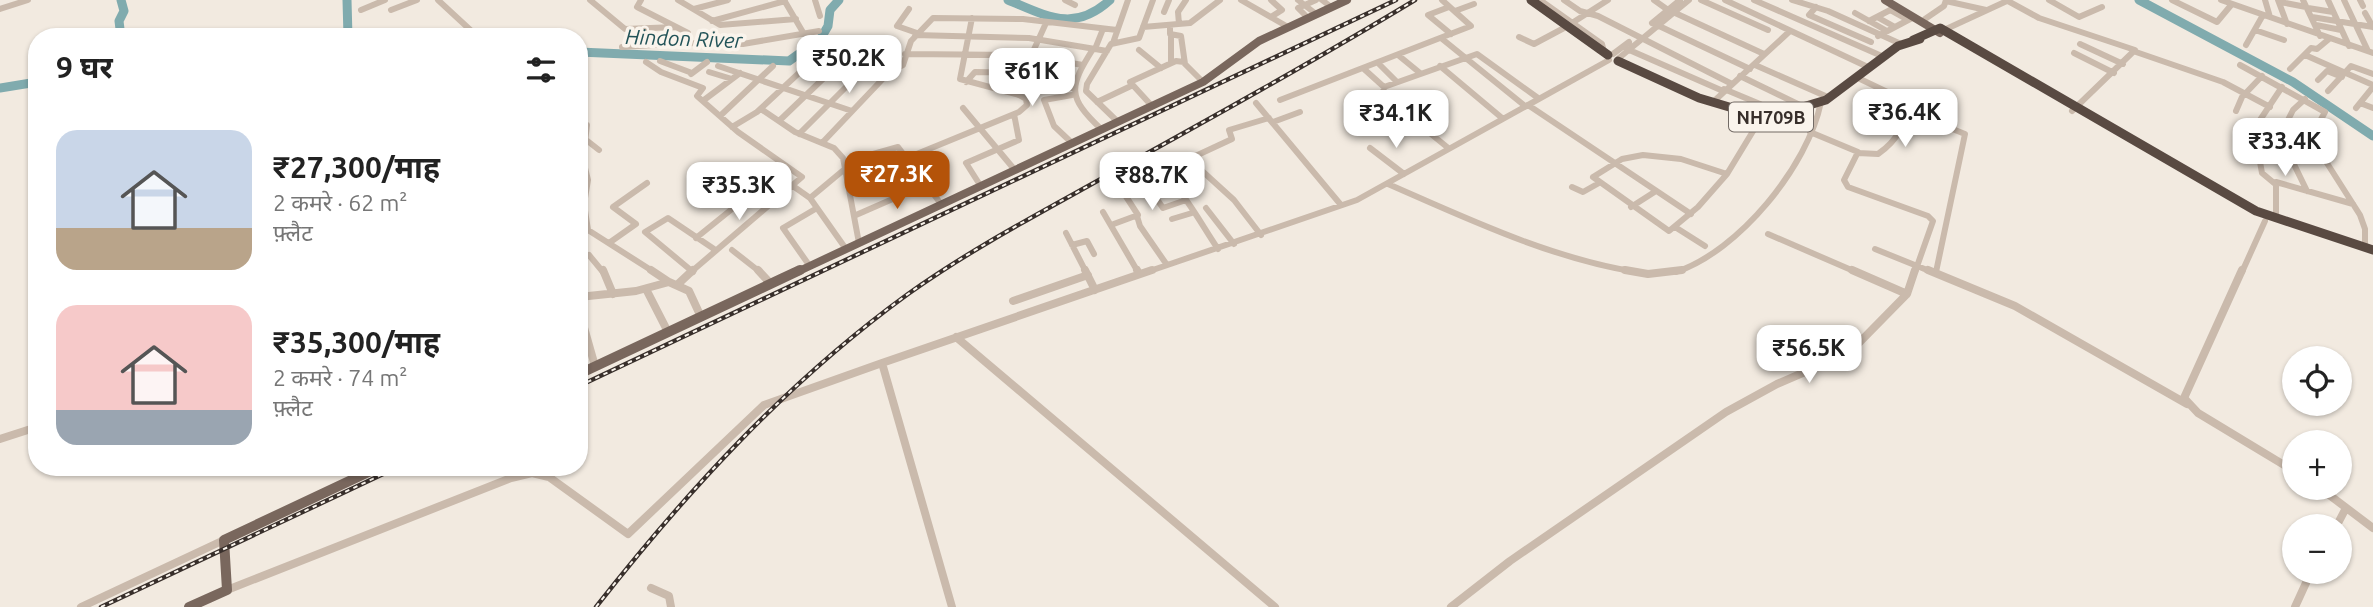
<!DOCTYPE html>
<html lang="hi">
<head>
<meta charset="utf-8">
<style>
	:root { --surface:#fff; --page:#f6f6f6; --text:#222; --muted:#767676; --accent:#b45309 }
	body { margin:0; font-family:Ubuntu,"Noto Sans Devanagari",sans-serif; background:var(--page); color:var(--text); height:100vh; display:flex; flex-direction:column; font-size:26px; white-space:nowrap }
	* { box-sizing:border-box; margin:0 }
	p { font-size:23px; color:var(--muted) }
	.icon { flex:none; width:38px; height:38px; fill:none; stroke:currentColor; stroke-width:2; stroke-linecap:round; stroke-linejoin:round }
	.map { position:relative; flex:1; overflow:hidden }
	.side { position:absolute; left:28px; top:28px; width:560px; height:448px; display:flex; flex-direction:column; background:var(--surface); border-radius:28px; box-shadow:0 2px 5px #0004 }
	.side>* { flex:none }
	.fabs { position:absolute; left:2282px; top:346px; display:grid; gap:14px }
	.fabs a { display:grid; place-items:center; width:70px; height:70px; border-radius:50%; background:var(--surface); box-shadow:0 2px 5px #0004; font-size:35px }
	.price { position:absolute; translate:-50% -60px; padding:0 16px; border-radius:14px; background:#fff; color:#222; font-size:23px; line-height:46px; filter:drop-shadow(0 2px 4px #0008) }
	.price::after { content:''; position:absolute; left:50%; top:42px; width:21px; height:16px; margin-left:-10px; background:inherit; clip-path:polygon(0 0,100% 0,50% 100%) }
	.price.current { background:var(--accent); color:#fff }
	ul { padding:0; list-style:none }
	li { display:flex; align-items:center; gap:21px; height:175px; padding:0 28px }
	li span { display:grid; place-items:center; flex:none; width:196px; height:140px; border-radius:21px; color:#555 }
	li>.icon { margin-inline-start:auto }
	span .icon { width:84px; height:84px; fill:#fffc; stroke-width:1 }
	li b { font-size:30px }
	h2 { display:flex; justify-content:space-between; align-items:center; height:84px; padding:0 28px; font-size:30px }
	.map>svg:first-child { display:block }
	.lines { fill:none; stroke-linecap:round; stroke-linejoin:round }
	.river { stroke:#80abae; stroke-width:9 }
	.minor-far1 { stroke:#cabaac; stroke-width:6 }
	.minor { stroke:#cabaac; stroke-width:8 }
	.major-far1 { stroke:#79675d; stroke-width:8 }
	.major { stroke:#79675d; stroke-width:10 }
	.highway { stroke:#594a42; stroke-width:9 }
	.rail-casing { stroke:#382f2b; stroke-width:4.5 }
	.rail { stroke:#faf4ec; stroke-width:2; stroke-dasharray:4.5; stroke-linecap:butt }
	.labels { text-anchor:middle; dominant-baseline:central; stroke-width:7; stroke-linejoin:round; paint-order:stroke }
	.shield { fill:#faf4ec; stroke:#726a65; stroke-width:2 }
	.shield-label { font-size:18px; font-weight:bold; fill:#382f2b }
	.water-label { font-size:21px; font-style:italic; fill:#225358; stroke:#faf4ec }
</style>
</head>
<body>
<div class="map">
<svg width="2373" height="607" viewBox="0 0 2373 607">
	<rect width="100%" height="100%" fill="#f2eae0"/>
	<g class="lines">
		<!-- river -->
		<path class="river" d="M121,0L124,11L119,21L121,37
			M347,0L348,37
			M1008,0C1047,16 1074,33 1110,0
			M2139,0L2293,82L2373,136
			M579,52L789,61L821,38L828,26L830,10L839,0
			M0,88L37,82"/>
		<!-- minor-far1 -->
		<path class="minor-far1" d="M438,0L478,37
			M590,0L625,29L676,27
			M641,0L637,7L688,33L686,43L743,44L819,31
			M678,0L720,25L796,19
			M784,0L804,34
			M815,0L820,16
			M1065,0L1075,5
			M1241,0L1288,27
			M1271,0L1282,10L1271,17
			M1298,0L1316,14
			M1322,0L1331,7
			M1540,0L1602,44L1604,52
			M1564,0L1580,11L1598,16L1730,83
			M1654,0L1668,10
			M1701,0L1768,30
			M1725,0L1870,68
			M1754,0L1884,57
			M1792,0L1828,11L1901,44
			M2049,0L2079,17L2102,7
			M2172,0L2217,22L2232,4
			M2221,0L2373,53
			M2265,0L2270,17
			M2278,0L2287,24
			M2303,0L2320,36
			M2328,0L2349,46
			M2344,0L2368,51
			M2360,0L2363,6
			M1946,1L1986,10
			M2008,1L2039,18L2135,50L2072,111
			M2280,2L2306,7
			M1449,7L1428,15L1451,34
			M1816,7L1809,15L1871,42
			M2308,8L2333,12
			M0,9L28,0
			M694,9L728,0
			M909,9L897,26L917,33
			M361,10L385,0
			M391,10L417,0
			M1890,10L1908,20
			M1455,11L1474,4
			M1164,12L1169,0
			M1673,12L1764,54
			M1855,13L1887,31
			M2365,13L2373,27
			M1877,17L1895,27
			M2312,17L2373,27
			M1308,18L1298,8L1316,0
			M1925,19L1944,6L1946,0
			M712,21L785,1
			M1869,21L1896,7
			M1572,23L1608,0
			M1652,23L1680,0
			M1179,24L1178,12L1186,0
			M1170,25V34L1181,36L1185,64L1203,82
			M1657,25L1750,69
			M2316,25L2341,30
			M1143,27L1190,23L1220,0
			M1944,30L2009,0
			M2255,30L2284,40
			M915,35L1029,38L1107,51
			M1171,35V63
			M1878,36L1914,17
			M1519,37L1534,44L1564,28
			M1441,38L1525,106
			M1113,43L1128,0
			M2080,44L2123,64
			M2246,45L2263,15
			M622,47L686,43
			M1093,49C1069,87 1067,97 1101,129
			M1095,49L1103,29
			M1627,49L1723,91
			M1139,50L1161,68
			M2136,52L2223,82L2270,107
			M2074,53L2114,73
			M905,54L1023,55L1083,65
			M1613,54L1629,42
			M1398,55L1420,73
			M2305,55L2373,85
			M1031,56L1046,23
			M1619,58L1689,0
			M660,61L692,73
			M646,62L661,72L703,88L697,96L738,132L802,177L691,272
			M1378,63L1397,82
			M1755,65L1830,98
			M2240,65L2325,112L2311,138L2360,215L2365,229V247
			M718,66L852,111
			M1440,66L1502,118
			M1364,69L1384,87
			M2290,69L2311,48L2317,49L2329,39
			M709,72L732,79
			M691,74L707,62
			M1740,76L1804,107
			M1858,78L1925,110L1940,124L1965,134L1936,272
			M2318,80L2327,71L2342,77
			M1035,81L1072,88
			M966,82L975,72L1037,73L1046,58
			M1724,89L1760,104L1773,116
			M2328,91L2351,66L2373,74
			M1072,95L1044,100L1054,126L1072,143
			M704,100L740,73
			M1280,100L1471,26L1442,0
			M1097,102L1131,86
			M1256,103L1341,205
			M1712,103L1790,31
			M2360,103L2373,108
			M1151,105L1130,82L1176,61L1184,62
			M1528,105L1691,214
			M963,108L1014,169
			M2356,108L2373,87
			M761,109L795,132L834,148L843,158L859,243
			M2236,111L2242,97L2262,76
			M720,116L773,66
			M779,121L851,52
			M1117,121L1086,91L1087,84L1111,44L1139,38L1153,0
			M1273,122L1300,112
			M587,125L583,160L588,180L584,204L588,230L654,272
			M732,127L757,112L829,45L899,67L903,65L911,41L933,18L1023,19L1117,30
			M1810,132L1858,152L1844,180L1848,187L1928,216L1933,221L1915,272
			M2267,132L2256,126L2282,87
			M799,134L873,60
			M2246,134H2281L2293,110L2305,99
			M2261,135L2275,152
			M585,139L599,150
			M822,143L895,66
			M1447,147L1387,98L1383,93L1384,87L1477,54L1538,98
			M1370,148L1404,174
			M2288,152L2307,191
			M1858,153L1878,154C1898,140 1906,125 1905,100
			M1643,155L1681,159L1727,174L1698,207L1669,231L1593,177L1622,159Z
			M865,157L877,183
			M845,162L898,147L941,204
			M1727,174L1761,118
			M849,181L873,173
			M2274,183L2262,173L2258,151L2323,153
			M1388,184C1468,219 1550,258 1636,272
			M980,185L966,163L1019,140L1014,114
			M793,186L810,198L846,249
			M1572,187L1583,192L1599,183
			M905,193L890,165L1019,112L1027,105L1026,99L1019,95L960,79L972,18
			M810,198L846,168
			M1186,200L1163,208L1140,175L1157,168C1184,190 1199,221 1218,249
			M1631,207L1656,191
			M1206,208L1234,244
			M1103,212L1138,272
			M856,215L927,184
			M1137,216L1140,226L1167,265
			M1172,219L1192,213
			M2276,219V182L2353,204
			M1111,225L1138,215L1114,178
			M1675,227L1705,246
			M1066,233L1086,272
			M1768,234L1856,272
			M1261,235L1234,200L1189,159L1232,139L1229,130L1269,118
			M696,238L758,188L780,196
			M609,243L636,224L613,207L647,183
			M1072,245L1087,241L1094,254
			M1875,249L1932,272
			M732,250L760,272
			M589,255L603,272
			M809,265L783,228L817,208
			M693,272L645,232L668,218L714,249
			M1147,272L1357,200L1609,60
			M1676,272C1739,251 1808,166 1821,102
			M2242,272L2265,221"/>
		<!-- minor -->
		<path class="minor" d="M603,270L613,294
			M651,270L669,282
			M758,270L770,283
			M1085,270L1095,290
			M1137,270L1139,274
			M1625,270L1648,274L1682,270
			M1852,270L1907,294
			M1928,270L2015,306L2187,404
			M2242,270L2184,398L2198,413L2294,471
			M579,282V291
			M677,285L693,270
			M646,289L668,332
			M579,297L636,291L669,282L689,291L701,317
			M1013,301L1088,275
			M579,310L595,366
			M956,337L1275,607
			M0,439L37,427
			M2320,488L2373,528
			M2336,527L2346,508
			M651,588L669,596L671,607
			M227,590L511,478L532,473L549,477L628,534L764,405L882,363
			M81,607L224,540
			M952,607L882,363L1152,270
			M1451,607L1510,561L1726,412L1777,384L1849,353L1907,294L1915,270
			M2295,607L2311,572"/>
		<!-- major-far1 -->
		<path class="major-far1" d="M1885,0L1940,33
			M797,272L1203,82L1259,41L1347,0"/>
		<!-- major -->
		<path class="major" d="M579,374L800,270
			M189,607L227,590L224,540L379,467"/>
		<!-- highway -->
		<path class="highway" d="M1531,0L1608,55
			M1913,40L1940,28L2256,211L2373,250
			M1618,61L1699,98L1766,118L1826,100L1898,46L1920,39"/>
		<defs>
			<path id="rail" d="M579,386L1396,0
				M101,607L398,467
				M596,607C687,491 788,381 908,294C971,249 1040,213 1108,175C1211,118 1314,61 1415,0"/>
		</defs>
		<!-- rail casing -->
		<use href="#rail" class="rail-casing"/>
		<!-- rail -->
		<use href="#rail" class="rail"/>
	</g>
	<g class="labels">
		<!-- shield labels -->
		<rect class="shield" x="1729" y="102.5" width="84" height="29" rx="5"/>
		<g class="shield-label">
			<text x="1771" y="117">NH709B</text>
		</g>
		<!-- water labels -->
		<g class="water-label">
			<text transform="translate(684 38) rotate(2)">Hindon River</text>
		</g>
	</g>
</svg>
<div class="fabs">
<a><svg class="icon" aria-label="locate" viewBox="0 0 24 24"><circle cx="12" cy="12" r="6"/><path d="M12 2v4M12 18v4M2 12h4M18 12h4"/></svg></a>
<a>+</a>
<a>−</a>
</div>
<b class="price" style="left:849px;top:95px">₹50.2K</b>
<b class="price" style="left:1032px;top:108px">₹61K</b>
<b class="price" style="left:1905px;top:149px">₹36.4K</b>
<b class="price" style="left:1396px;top:150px">₹34.1K</b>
<b class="price" style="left:2285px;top:178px">₹33.4K</b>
<b class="price current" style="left:897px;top:211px">₹27.3K</b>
<b class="price" style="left:1152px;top:212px">₹88.7K</b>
<b class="price" style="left:739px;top:222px">₹35.3K</b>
<b class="price" style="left:1809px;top:385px">₹56.5K</b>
<section class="side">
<h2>9 घर<svg class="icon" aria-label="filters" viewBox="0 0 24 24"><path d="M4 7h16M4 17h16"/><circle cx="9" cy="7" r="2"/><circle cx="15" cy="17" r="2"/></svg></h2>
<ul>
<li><span style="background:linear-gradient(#c9d6e8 70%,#b9a48a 0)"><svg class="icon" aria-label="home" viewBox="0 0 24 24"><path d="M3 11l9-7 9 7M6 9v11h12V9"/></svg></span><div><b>₹27,300/माह</b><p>2 कमरे · 62 m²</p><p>फ़्लैट</p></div></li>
<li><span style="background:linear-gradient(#f6c9c9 75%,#9aa5b1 0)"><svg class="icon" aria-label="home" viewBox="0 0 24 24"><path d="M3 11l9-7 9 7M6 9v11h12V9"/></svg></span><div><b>₹35,300/माह</b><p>2 कमरे · 74 m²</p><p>फ़्लैट</p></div></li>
</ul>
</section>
</div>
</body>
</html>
